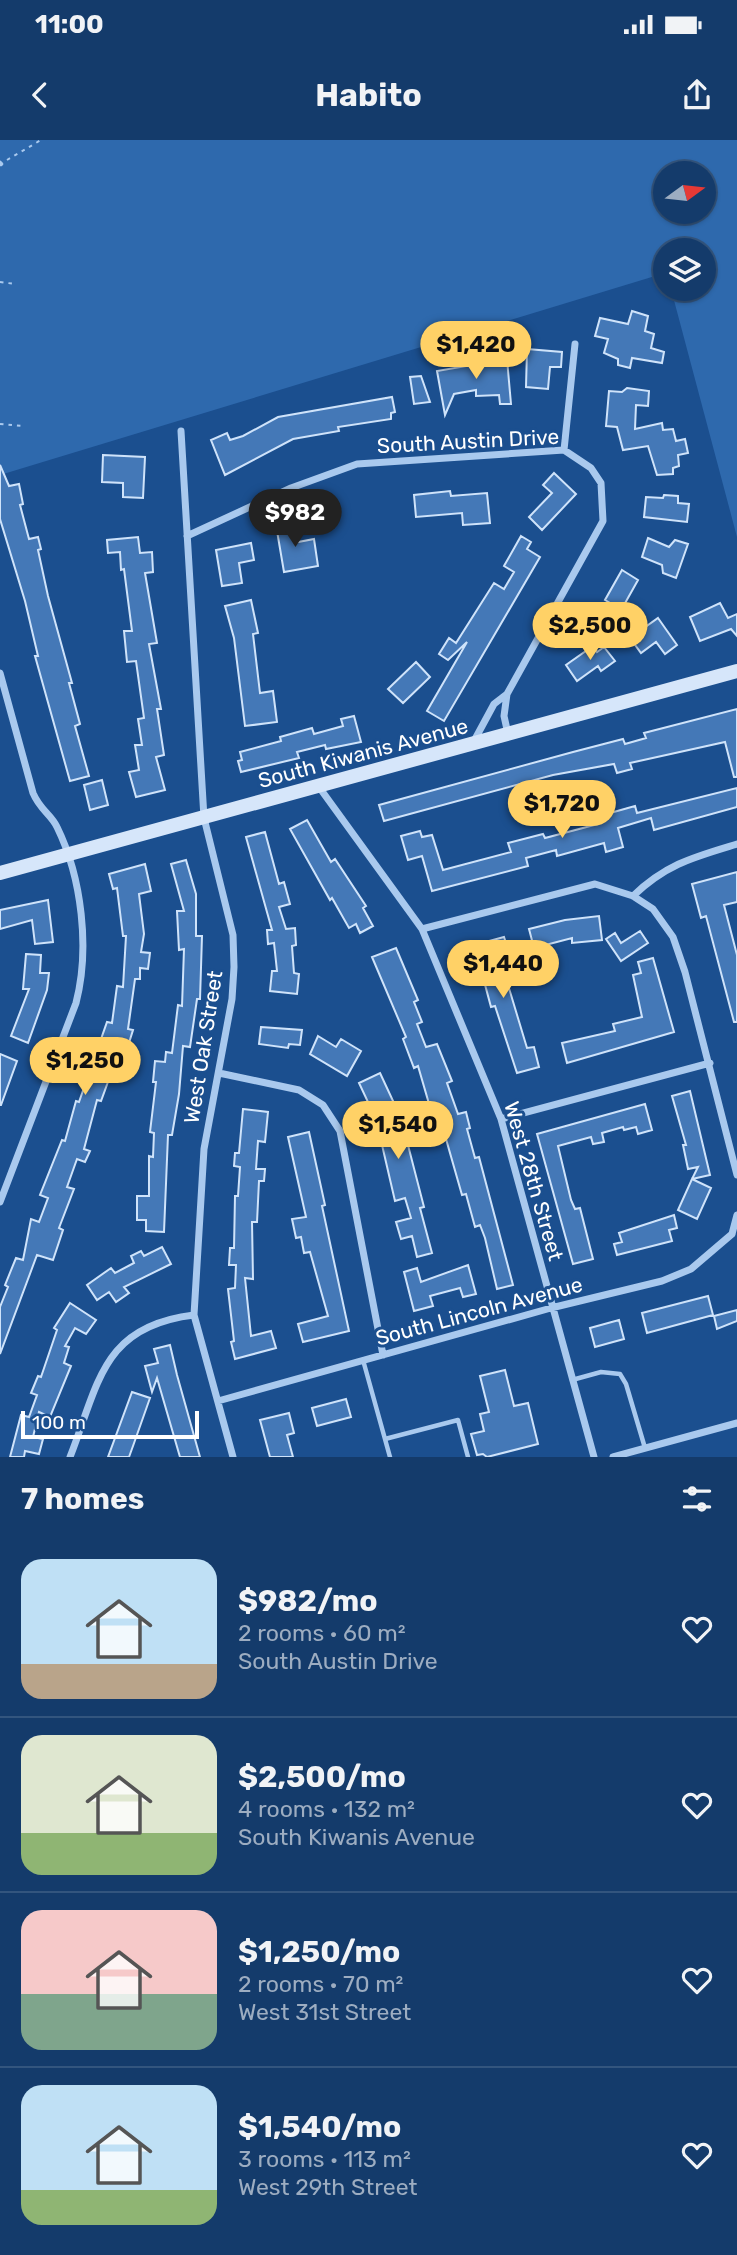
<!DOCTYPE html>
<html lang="en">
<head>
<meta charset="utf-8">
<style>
	:root { --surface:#143b6b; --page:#214673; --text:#f1f3f6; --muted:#9dadc1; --line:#33557e; --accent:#ffd166 }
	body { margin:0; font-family:Rubik,sans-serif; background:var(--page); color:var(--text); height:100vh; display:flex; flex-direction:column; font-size:26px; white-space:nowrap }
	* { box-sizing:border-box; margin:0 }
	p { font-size:23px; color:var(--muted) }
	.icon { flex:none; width:38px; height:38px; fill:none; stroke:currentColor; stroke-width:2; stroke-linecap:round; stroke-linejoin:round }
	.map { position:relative; height:1317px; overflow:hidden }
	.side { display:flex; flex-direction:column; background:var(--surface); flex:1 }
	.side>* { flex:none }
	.needle { width:46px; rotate:75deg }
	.tools { position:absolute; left:653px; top:21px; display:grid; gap:14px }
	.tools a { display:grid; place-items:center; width:63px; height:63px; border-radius:50%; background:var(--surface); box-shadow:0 2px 5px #0004,0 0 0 2px var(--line); font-size:35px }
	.scale { position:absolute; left:21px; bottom:18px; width:178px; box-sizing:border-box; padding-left:7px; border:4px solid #fff; border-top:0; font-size:19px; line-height:24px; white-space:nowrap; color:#fff; -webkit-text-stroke:5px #1b4f8f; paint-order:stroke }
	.price { position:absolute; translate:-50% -60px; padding:0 16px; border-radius:24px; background:var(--accent); color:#111; font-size:23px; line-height:46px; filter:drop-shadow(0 2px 4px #0008) }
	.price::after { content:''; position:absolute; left:50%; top:42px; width:21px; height:16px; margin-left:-10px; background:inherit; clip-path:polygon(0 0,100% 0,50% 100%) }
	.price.selected { background:#222; color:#fff }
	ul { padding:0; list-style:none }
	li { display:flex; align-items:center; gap:21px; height:175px; padding:0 21px }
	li+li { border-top:2px solid var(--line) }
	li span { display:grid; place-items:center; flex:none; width:196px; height:140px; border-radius:21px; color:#555 }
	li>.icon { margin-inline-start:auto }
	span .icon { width:84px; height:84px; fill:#fffc; stroke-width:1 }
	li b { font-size:30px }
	h2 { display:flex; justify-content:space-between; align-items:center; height:84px; padding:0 21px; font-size:30px }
	.status { display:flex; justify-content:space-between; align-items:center; height:49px; padding:0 35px; background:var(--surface); direction:ltr }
	.status svg { height:19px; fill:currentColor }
	header { display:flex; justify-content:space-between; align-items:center; height:91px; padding:0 21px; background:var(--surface); font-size:32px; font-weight:700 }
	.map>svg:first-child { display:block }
	.green { fill:#2e69ad; fill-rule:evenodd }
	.building { fill:#4478b7; stroke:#cfe3fa; stroke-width:2 }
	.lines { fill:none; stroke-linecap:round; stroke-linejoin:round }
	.path { stroke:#a9c9ee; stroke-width:2; stroke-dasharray:3.5 5; stroke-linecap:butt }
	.service { stroke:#a9c9ee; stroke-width:4.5 }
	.minor { stroke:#a9c9ee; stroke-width:7 }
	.secondary { stroke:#d6e6fa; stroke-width:14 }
	.labels { text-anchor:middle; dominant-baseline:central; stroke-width:6; stroke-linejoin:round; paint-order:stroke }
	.street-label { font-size:21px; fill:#fff; stroke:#1b4f8f }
</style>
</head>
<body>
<div class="status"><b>11:00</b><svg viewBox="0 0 49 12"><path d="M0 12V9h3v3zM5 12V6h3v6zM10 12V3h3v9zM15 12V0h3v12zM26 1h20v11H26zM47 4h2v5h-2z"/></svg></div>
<header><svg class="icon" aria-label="back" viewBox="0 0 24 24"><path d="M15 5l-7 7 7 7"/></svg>Habito<svg class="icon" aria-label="share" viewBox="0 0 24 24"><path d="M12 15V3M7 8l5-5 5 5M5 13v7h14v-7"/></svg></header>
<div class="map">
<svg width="737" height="1317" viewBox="0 0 737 1317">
	<rect width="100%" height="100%" fill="#1b4f8f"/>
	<!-- green -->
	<path class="green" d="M0,0H737V397L671,149H704V110H665V133L0,335ZM665,33H704V72H665Z"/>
	<!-- building -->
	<path class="building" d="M632,171L648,176L645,191L654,194L651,208L664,212L662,223L632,218L630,228L618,225V219L604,213L608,199L595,196L600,178L628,184Z
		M527,209L562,212L561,227H550L548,249L526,247Z
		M507,219L511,264H500L499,255L476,256V250L454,254L445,275L437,231Z
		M421,236L430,262L414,264L410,237Z
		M627,248L649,251L648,266L636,265L635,289L662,283L663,290L673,289L676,301L685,299L688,313L678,315L679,326L673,328V334L657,335L648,306L623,310L617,287L606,286L609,251L622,252Z
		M392,257L395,272L391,273V279L338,287L339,291L293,299L225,335L211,300L227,293L230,300L243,296L278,277Z
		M103,315L145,317L143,358L123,357V343L102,342Z
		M0,325L9,346L19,344L23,364L20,365L29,399L38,397L41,409L38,410L48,456L72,543H69L80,584L75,586L89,636L70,641L35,516H38L25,461L0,379Z
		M554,333L576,354L542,390L529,377L552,353L543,345Z
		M450,351L451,356L487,353L490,383L463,385L462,373L416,377L414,355Z
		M664,355L678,356V363L689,364L687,382L644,377L646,357L663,358Z
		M295,382L298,402L314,399L318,426L284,432L276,385Z
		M521,396L531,402L527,409L540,417L444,581L427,571L467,502L448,520L439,514L449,498L456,503L494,443L504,449L514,432L504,426Z
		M138,397L140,413L152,412L153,432L145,433L157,503L149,504L161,569H157L164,615L156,617L165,650L136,657L129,632L139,630L135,605H142L138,579L144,578L136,521L127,522L124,491H132L124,429L121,430L120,412L108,413L107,400Z
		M648,398L669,407L675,400L688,404L676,438L663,433L662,425L642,417Z
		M251,403L254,420L239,423L242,443L222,446L216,410Z
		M622,430L638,440L619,474L609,469L612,464L605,460Z
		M251,460L258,493L253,494L260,553L273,551L277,582L245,586L234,498L225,466Z
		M720,463L728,478L737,474V496L731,489L700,501L690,477Z
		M658,478L677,505L665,514L656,502L641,513L630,498Z
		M593,506L597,512L604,507L615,521L601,531L598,526L577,541L566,525Z
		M416,522L430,537L403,563L388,549Z
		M737,569V637H734L725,602L630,623L632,629L617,633L614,624L553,635L384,681L379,665L573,612L623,599L625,604L646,598L644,593Z
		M354,576L361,602L326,609L325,605L297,612L299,618L241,632L238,621L242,620L240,612L281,601L280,597L312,588L314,594L343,586L341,579Z
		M102,640L108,665L90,670L84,645Z
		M737,648V667L654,690L651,678L618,688L623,707L606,712L604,703L557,716L556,710L526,718L528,726L432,751L422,716L408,720L401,696L420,691L422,697L432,695L443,730L511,712L508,703L543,694L545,698L598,684L596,677L635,666L637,673Z
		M307,680L331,722L335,719L366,766L363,768L373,786L360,793L356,784L349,788L332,758L330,760L290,689Z
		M265,692L279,744L284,742L290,764L279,767L286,789L295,788L296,805L292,806L294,833L299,834L297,854L270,851L272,831H277L274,803L268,804L267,790H272L246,697Z
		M186,720L196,754V796H202L200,859H197L190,907L183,906L179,954L172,995H168L164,1092L146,1091V1080H137V1056H149V1016L153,1017L154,993L150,992L156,942H153L155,921L165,922L166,912L172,913L178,865L182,866L184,809L179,810L177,771H184L171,724Z
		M145,724L151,751L139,754L144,794L141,812L150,813L148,829L140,828V839H135L128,889L133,890L123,922L116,920L101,961L97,960L84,1009L90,1011L85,1022L77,1019L67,1047L74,1049L59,1088L63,1090L53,1120L37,1115L0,1214V1167L8,1147L5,1145L16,1118L23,1120L31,1079L39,1082L48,1058L40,1055L62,1000L65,1001L76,961L79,962L107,882L112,883L117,846L123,847L126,796H123L117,748L113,749L109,734Z
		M737,732V762L724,765L737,815V882H734L706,776L701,778L692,744Z
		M48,760L53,802L35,804L32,780L0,789V770Z
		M599,776L602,800L572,803V798L534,808L529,789L565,780Z
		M640,791L648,803L621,821L606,799L615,793L621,803Z
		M504,797L509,812L499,815L527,908L534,907L539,927L517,933L495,866L491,867L480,826L473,828L467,807Z
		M396,808L418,860L414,862L422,882L417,884L426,907L437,904L452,941L447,943L458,974L466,972L470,988L467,989L475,1018L479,1017L513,1145L497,1149L485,1098L480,1085L475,1087L466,1054L462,1055L438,971L432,974L418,926L414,928L403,899L406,897L372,817Z
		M26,814L41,815L40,833H49L47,850L28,903L11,896L29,849H23Z
		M653,818L674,892L567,923L562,903L615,891L613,884L642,877L633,835L641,833L638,822Z
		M261,887L302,890L300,905L289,904L288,908L259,904Z
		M318,896L336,907L341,899L361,911L347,936L310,914Z
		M0,914L17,921L1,965H0Z
		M380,933L401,978L424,1067L420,1068L432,1113L417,1117L412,1096L401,1099L396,1082L411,1078L405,1058L395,1061L376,979L359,943Z
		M690,951L710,1035L692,1039L698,1027L688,1029L683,1005H686L672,956Z
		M645,964L652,990L638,994L636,987L624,990L623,987L602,993L604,1002L593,1004L591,997L558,1006L571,1060L575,1069L580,1068L593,1119L573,1124L537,994Z
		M243,969L268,972L265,1002L258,1001L256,1029H265L264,1041H259L257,1082H252L253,1139L245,1138L251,1196L271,1191L276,1208L235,1219L231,1202L234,1201L228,1149L235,1148L236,1125H229L230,1108H234L235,1056H238L240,1027L234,1026L235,1013H239Z
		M309,992L325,1065L322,1066L349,1191L303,1202L298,1184L328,1176L310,1112L304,1113L301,1097L296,1098L292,1079L306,1077L288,997Z
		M692,1039L711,1048L697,1079L678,1070Z
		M674,1075L677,1088L669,1090L672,1101L617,1115L614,1104L622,1102L619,1093Z
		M162,1107L171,1124L124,1147L129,1153L116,1162L109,1152L97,1160L87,1145L111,1128L115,1133L134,1123L131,1116L141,1111L144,1116Z
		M468,1125L476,1154L463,1157L460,1148L430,1156L433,1166L414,1171L404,1132L417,1128L421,1142Z
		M708,1156L713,1175L647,1193L642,1173Z
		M70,1163L96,1180L86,1194L75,1188L65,1206L69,1207L64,1223L71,1226L50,1277L39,1272L33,1297L43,1299L39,1314L25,1311L24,1317H10L21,1275L29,1277L37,1255L31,1253L38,1236L41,1237L57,1190L54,1188Z
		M737,1170V1181L717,1189L714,1176Z
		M619,1180L624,1199L595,1207L590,1188Z
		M170,1205L177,1235L200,1317H180L157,1238L152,1252L145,1226L158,1223L154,1209Z
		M505,1230L514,1266L528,1263L538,1304L487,1317L483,1314L477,1315L471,1294L484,1291L480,1274L489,1272L480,1236Z
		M132,1252L150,1258L133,1306L129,1317H108Z
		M346,1259L351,1277L317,1286L312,1268Z
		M289,1273L294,1293L287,1295L293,1317H270L260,1280Z"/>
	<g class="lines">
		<!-- path -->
		<path class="path" d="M7,20L41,0
			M0,142L15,144
			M0,284L22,286"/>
		<!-- service -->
		<path class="service" d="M0,23L1,24
			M363,1220L390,1317
			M572,1240L601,1232L620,1234L626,1244L645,1308
			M385,1299L458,1280L468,1317"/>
		<!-- minor -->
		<path class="minor" d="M181,291L204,678L233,795L234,827L232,859L204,1009L194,1175L233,1317
			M564,310L575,204
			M187,396L291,348L357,324L564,310L591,328L601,343L603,381L507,554L504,576L508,594
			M0,533L33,653C40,670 51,674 57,687C82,738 90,809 76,863L0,1062
			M474,601L494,564L507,554
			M319,647L422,789L501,979L594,1317
			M633,756C666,724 694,717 737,704
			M422,789L595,744L633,756L653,769L673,797L685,832L737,1035
			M219,933L299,950L323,965L340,991L383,1215
			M501,979L710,923
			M732,1094L737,1075
			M218,1261L551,1168L662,1141L691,1129L732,1094
			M70,1317C99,1243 102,1186 194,1175
			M613,1317L737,1283"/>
		<!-- secondary -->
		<path class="secondary" d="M0,733L737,531"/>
	</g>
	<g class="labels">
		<!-- street labels -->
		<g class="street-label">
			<text transform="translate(468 301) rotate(-3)">South Austin Drive</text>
			<text transform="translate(363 613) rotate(-15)">South Kiwanis Avenue</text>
			<text transform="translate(203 907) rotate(-81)">West Oak Street</text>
			<text transform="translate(534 1041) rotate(74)">West 28th Street</text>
			<text transform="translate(479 1171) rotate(-15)">South Lincoln Avenue</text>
		</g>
	</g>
</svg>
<div class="tools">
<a><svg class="needle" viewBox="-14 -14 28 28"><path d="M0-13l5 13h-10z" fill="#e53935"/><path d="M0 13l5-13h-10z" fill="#9dadc1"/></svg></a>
<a><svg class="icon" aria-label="layers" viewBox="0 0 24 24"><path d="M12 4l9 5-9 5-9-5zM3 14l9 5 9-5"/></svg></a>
</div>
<div class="scale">100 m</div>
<b class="price" style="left:476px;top:241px">$1,420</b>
<b class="price selected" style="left:295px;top:409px">$982</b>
<b class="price" style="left:590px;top:522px">$2,500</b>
<b class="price" style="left:562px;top:700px">$1,720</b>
<b class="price" style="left:503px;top:860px">$1,440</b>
<b class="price" style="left:85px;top:957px">$1,250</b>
<b class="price" style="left:398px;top:1021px">$1,540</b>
</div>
<section class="side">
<h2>7 homes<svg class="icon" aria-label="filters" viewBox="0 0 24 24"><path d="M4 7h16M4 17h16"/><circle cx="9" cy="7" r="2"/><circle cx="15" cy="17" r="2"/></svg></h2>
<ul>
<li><span style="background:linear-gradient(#bfe0f5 75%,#b9a48a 0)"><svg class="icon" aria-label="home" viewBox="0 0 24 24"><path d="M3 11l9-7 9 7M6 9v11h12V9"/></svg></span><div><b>$982/mo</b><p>2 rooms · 60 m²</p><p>South Austin Drive</p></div><svg class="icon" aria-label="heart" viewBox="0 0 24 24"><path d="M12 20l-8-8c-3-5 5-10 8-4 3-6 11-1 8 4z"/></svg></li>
<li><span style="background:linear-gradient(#dfe7d0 70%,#8fb573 0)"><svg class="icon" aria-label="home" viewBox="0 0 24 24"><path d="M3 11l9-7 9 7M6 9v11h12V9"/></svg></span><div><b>$2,500/mo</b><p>4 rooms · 132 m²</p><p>South Kiwanis Avenue</p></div><svg class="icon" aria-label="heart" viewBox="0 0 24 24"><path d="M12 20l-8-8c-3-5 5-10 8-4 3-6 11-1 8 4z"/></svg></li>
<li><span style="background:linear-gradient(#f6c9c9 60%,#7fa58c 0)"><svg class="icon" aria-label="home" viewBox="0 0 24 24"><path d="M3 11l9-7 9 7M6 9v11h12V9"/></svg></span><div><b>$1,250/mo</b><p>2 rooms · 70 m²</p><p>West 31st Street</p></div><svg class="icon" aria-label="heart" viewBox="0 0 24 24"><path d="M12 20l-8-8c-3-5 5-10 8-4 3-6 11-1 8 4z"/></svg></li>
<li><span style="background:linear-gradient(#bfe0f5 75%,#8fb573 0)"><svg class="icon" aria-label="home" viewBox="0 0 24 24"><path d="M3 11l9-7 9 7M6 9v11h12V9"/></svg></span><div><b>$1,540/mo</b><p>3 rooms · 113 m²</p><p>West 29th Street</p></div><svg class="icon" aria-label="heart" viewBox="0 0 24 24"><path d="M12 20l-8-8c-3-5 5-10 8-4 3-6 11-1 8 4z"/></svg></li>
</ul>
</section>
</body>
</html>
